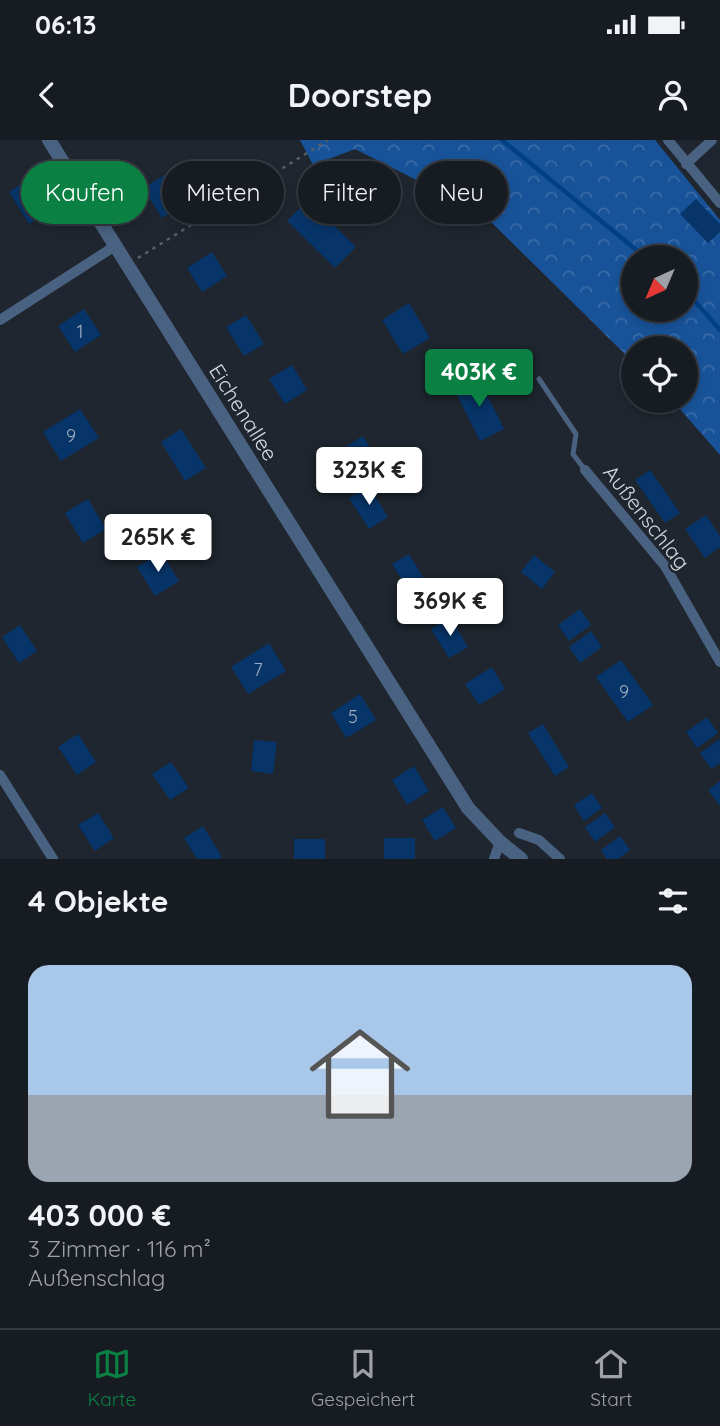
<!DOCTYPE html>
<html lang="de">
<head>
<meta charset="utf-8">
<style>
	:root { --surface:#171c23; --page:#20252b; --text:#f1f3f6; --muted:#9ea1a6; --line:#363a41; --accent:#0b8043 }
	body { margin:0; font-family:Quicksand,sans-serif; background:var(--page); color:var(--text); height:100vh; display:flex; flex-direction:column; font-size:26px; white-space:nowrap }
	* { box-sizing:border-box; margin:0 }
	p { font-size:23px; color:var(--muted) }
	.icon { flex:none; width:38px; height:38px; fill:none; stroke:currentColor; stroke-width:2; stroke-linecap:round; stroke-linejoin:round }
	.map { position:relative; height:719px; overflow:hidden }
	.panel { display:flex; flex-direction:column; background:var(--surface); flex:1 }
	.panel>* { flex:none }
	.hud { position:absolute; left:21px; top:21px; width:679px; height:63px; display:flex; gap:14px }
	.needle { width:46px; rotate:224deg }
	.tools { position:absolute; left:621px; top:105px; display:grid; gap:14px }
	.tools a { display:grid; place-items:center; width:77px; height:77px; border-radius:50%; background:var(--surface); box-shadow:0 4px 10px #0003,0 0 0 2px var(--line); font-size:35px }
	.price { position:absolute; translate:-50% -60px; padding:0 16px; border-radius:7px; background:#fff; color:#222; font-size:23px; line-height:46px; filter:drop-shadow(0 2px 4px #0008) }
	.price::after { content:''; position:absolute; left:50%; top:42px; width:21px; height:16px; margin-left:-10px; background:inherit; clip-path:polygon(0 0,100% 0,50% 100%) }
	.price.selected { background:var(--accent); color:#fff }
	ul { padding:0; list-style:none }
	li { display:grid; align-content:center; gap:14px; height:371px; padding:0 28px }
	li span { display:grid; place-items:center; height:217px; border-radius:21px; color:#555 }
	li>.icon { margin-inline-start:auto }
	span .icon { width:126px; height:126px; fill:#fffc; stroke-width:1 }
	li b { font-size:30px }
	h2 { display:flex; justify-content:space-between; align-items:center; height:84px; padding:0 28px; font-size:30px }
	.chip { padding:0 24px; border-radius:32px; background:var(--surface); box-shadow:0 4px 10px #0003,0 0 0 2px var(--line); font-size:24px; line-height:63px }
	.chip.selected { background:var(--accent); color:#fff }
	.status { display:flex; justify-content:space-between; align-items:center; height:49px; padding:0 35px; background:var(--surface); direction:ltr }
	.status svg { height:19px; fill:currentColor }
	header { display:flex; justify-content:space-between; align-items:center; height:91px; padding:0 28px; background:var(--surface); font-size:32px; font-weight:800 }
	.dock { display:flex; justify-content:space-around; align-items:center; height:98px; border-top:2px solid var(--line); background:var(--surface); font-size:19px; color:var(--muted) }
	.dock a { display:grid; justify-items:center; gap:4px }
	.dock .selected { color:var(--accent) }
	.map>svg:first-child { display:block }
	.forest { fill:url(#forest-crowns); fill-rule:evenodd }
	.lines { fill:none; stroke-linecap:round; stroke-linejoin:round }
	.stream { stroke:#004185; stroke-width:4.5 }
	.building { fill:#073569 }
	.path { stroke:#575e66; stroke-width:2.5; stroke-dasharray:3.5 5; stroke-linecap:butt }
	.service { stroke:#4a6281; stroke-width:5 }
	.minor { stroke:#4a6281; stroke-width:10 }
	.tertiary { stroke:#4a6281; stroke-width:14 }
	.labels { text-anchor:middle; dominant-baseline:central; stroke-width:5; stroke-linejoin:round; paint-order:stroke }
	.number-label { font-size:18px; fill:#a0afc1 }
	.street-label { font-size:21px; fill:#d3d8de; stroke:#1f262f }
</style>
</head>
<body>
<div class="status"><b>06:13</b><svg viewBox="0 0 49 12"><path d="M0 12V9h3v3zM5 12V6h3v6zM10 12V3h3v9zM15 12V0h3v12zM26 1h20v11H26zM47 4h2v5h-2z"/></svg></div>
<header><svg class="icon" aria-label="back" viewBox="0 0 24 24"><path d="M15 5l-7 7 7 7"/></svg>Doorstep<svg class="icon" aria-label="person" viewBox="0 0 24 24"><circle cx="12" cy="8" r="4"/><path d="M4 21q1-7 8-7t8 7"/></svg></header>
<div class="map">
<svg width="720" height="719" viewBox="0 0 720 719">
	<defs>
		<pattern id="forest-crowns" width="20" height="18" patternUnits="userSpaceOnUse" patternTransform="scale(1.75)"><rect width="20" height="18" fill="#185399"/><path d="M2 6a3 3 0 1 1 6 0M12 15a3 3 0 1 1 6 0" fill="none" stroke="#396ba7"/></pattern>
	</defs>
	<rect width="100%" height="100%" fill="#1f262f"/>
	<!-- forest -->
	<path class="forest" d="M300,0H655L720,80V315L673,261H686V208H634L633,222L482,73L355,9L313,25ZM634,117H686V170H634Z"/>
	<g class="lines">
		<!-- stream -->
		<path class="stream" d="M502,0L645,117
			M686,151L720,190"/>
	</g>
	<!-- building -->
	<path class="building" d="M170,32L188,62L162,78L143,48Z
		M31,37L52,69L29,84L9,52Z
		M696,59L720,84V92L708,103L680,74Z
		M308,60L356,107L335,128L287,81Z
		M212,112L227,136L202,152L187,128Z
		M409,163L430,198L403,214L382,180Z
		M84,169L101,195L75,212L58,186Z
		M246,175L264,204L244,216L226,187Z
		M292,225L307,250L285,264L269,239Z
		M478,237L504,289L480,301L454,249Z
		M80,269L99,298L61,321L43,292Z
		M181,289L206,328L185,341L161,302Z
		M363,296L376,317L353,331L340,310Z
		M650,330L680,373L665,383L635,340Z
		M369,346L388,377L369,389L349,358Z
		M88,359L106,389L83,403L65,373Z
		M706,375L720,396V407L705,418L685,389Z
		M161,412L179,441L155,456L137,427Z
		M409,414L429,447L413,457L392,424Z
		M534,415L555,432L542,449L521,432Z
		M580,469L591,485L569,501L558,485Z
		M450,477L468,507L449,518L431,489Z
		M20,485L37,511L19,523L2,497Z
		M591,491L602,507L580,523L569,507Z
		M269,503L286,531L248,554L231,527Z
		M621,520L653,565L628,582L596,537Z
		M492,527L505,549L479,565L465,544Z
		M360,554L376,580L346,598L331,573Z
		M707,577L718,593L697,608L686,592Z
		M543,584L569,627L555,636L528,593Z
		M78,594L96,622L77,635L58,607Z
		M720,599V623L711,629L700,613Z
		M254,600L277,602L273,634L251,631Z
		M171,622L189,648L170,660L152,634Z
		M414,626L429,651L407,665L392,640Z
		M720,641V666L708,650Z
		M592,653L602,668L584,681L574,665Z
		M443,667L456,688L435,701L422,680Z
		M98,673L114,698L95,711L78,685Z
		M605,673L615,687L595,702L585,687Z
		M203,686L222,717L219,719H197L184,698Z
		M620,696L630,710L618,719H607L601,710Z
		M384,698H415V719H384Z
		M294,699H325V719H294Z"/>
	<g class="lines">
		<!-- path -->
		<path class="path" d="M138,118L328,0"/>
		<!-- service -->
		<path class="service" d="M539,239L576,294L573,314L585,330"/>
		<!-- minor -->
		<path class="minor" d="M668,0L720,63
			M686,24L712,0
			M0,180L115,106
			M585,330L665,426L720,522
			M0,635L53,719
			M519,693L539,700L560,719
			M494,719L500,702"/>
		<!-- tertiary -->
		<path class="tertiary" d="M49,0L468,668L500,702L521,719"/>
	</g>
	<g class="labels">
		<!-- number labels -->
		<g class="number-label">
			<text x="80" y="191">1</text>
			<text x="71" y="295">9</text>
			<text x="258" y="529">7</text>
			<text x="624" y="551">9</text>
			<text x="353" y="576">5</text>
		</g>
		<!-- street labels -->
		<g class="street-label">
			<text transform="translate(244 272) rotate(58)">Eichenallee</text>
			<text transform="translate(647 377) rotate(52)">Außenschlag</text>
		</g>
	</g>
</svg>
<div class="tools">
<a><svg class="needle" viewBox="-14 -14 28 28"><path d="M0-13l5 13h-10z" fill="#e53935"/><path d="M0 13l5-13h-10z" fill="#9ea1a6"/></svg></a>
<a><svg class="icon" aria-label="locate" viewBox="0 0 24 24"><circle cx="12" cy="12" r="6"/><path d="M12 2v4M12 18v4M2 12h4M18 12h4"/></svg></a>
</div>
<b class="price selected" style="left:479px;top:269px">403K €</b>
<b class="price" style="left:369px;top:367px">323K €</b>
<b class="price" style="left:158px;top:434px">265K €</b>
<b class="price" style="left:450px;top:498px">369K €</b>
<div class="hud">
<a class="chip selected">Kaufen</a>
<a class="chip">Mieten</a>
<a class="chip">Filter</a>
<a class="chip">Neu</a>
</div>
</div>
<section class="panel">
<h2>4 Objekte<svg class="icon" aria-label="filters" viewBox="0 0 24 24"><path d="M4 7h16M4 17h16"/><circle cx="9" cy="7" r="2"/><circle cx="15" cy="17" r="2"/></svg></h2>
<ul>
<li><span style="background:linear-gradient(#a9c7e8 60%,#9aa5b1 0)"><svg class="icon" aria-label="home" viewBox="0 0 24 24"><path d="M3 11l9-7 9 7M6 9v11h12V9"/></svg></span><div><b>403 000 €</b><p>3 Zimmer · 116 m²</p><p>Außenschlag</p></div></li>
</ul>
</section>
<nav class="dock">
<a class="selected"><svg class="icon" aria-label="map" viewBox="0 0 24 24"><path d="M3 6l6-2 6 2 6-2v14l-6 2-6-2-6 2zM9 4v14M15 6v14"/></svg>Karte</a>
<a><svg class="icon" aria-label="saved" viewBox="0 0 24 24"><path d="M7 4h10v16l-5-4-5 4z"/></svg>Gespeichert</a>
<a><svg class="icon" aria-label="home" viewBox="0 0 24 24"><path d="M3 11l9-7 9 7M6 9v11h12V9"/></svg>Start</a>
</nav>
</body>
</html>
